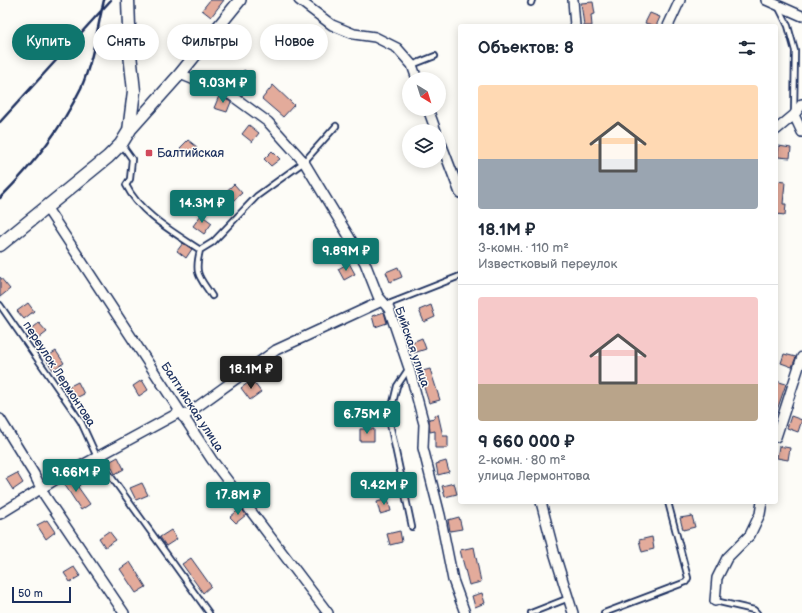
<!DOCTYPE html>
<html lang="ru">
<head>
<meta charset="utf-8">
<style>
	:root { --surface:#fff; --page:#f2f2f3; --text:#1f2937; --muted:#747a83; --line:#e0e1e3; --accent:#0f766e }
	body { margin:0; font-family:"Balsamiq Sans",sans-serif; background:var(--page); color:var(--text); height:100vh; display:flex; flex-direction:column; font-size:15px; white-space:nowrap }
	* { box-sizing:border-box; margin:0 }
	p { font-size:13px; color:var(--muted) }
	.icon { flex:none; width:22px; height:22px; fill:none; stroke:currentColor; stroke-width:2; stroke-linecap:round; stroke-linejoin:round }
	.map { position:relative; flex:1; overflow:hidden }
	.side { position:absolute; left:458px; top:24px; width:320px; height:480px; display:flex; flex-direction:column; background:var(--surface); border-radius:4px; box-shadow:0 2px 10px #0003 }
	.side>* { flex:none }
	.guide { position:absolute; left:12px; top:24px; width:380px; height:36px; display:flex; gap:8px }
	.needle { width:26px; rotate:142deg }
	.fabs { position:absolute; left:402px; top:72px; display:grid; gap:8px }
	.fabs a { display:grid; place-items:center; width:44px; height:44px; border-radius:50%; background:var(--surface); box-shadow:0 2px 10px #0003; font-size:20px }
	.scale { position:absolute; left:12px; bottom:10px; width:59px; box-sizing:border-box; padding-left:4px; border:2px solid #1b2f5e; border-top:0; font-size:11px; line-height:14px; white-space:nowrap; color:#1b2f5e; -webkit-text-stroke:3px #fdfcf7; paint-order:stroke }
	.price { position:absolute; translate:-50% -34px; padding:0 9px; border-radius:4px; background:var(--accent); color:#fff; font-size:13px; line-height:26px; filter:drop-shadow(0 1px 2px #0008) }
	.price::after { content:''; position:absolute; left:50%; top:24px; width:12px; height:9px; margin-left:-6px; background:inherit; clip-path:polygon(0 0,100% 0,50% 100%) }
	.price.current { background:#222; color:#fff }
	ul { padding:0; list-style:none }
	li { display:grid; align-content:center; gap:8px; height:212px; padding:0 20px }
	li+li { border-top:1px solid var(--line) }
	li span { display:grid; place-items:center; height:124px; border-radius:4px; color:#555 }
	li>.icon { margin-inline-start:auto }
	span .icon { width:72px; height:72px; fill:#fffc; stroke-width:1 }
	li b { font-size:17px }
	h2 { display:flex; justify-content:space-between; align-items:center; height:48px; padding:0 20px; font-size:17px }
	.tag { padding:0 14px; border-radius:18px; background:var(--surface); box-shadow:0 2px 10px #0003; font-size:14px; line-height:36px }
	.tag.current { background:var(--accent); color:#fff }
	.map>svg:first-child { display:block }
	.building { fill:#e3ab9b; stroke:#1b2f5e }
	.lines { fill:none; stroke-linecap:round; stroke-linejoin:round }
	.service-casing { stroke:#1b2f5e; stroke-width:8 }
	.minor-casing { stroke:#1b2f5e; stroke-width:12 }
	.tertiary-casing { stroke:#1b2f5e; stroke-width:14 }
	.secondary-casing { stroke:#1b2f5e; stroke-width:15 }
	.service { stroke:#fdfcf7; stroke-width:4.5 }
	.minor { stroke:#fdfcf7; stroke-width:9 }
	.tertiary { stroke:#fdfcf7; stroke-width:11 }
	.secondary { stroke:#fdfcf7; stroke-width:12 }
	.rail { stroke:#1b2f5e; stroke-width:2.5 }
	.poi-dot { fill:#d1495b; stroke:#fdfcf7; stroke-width:1.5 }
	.labels { text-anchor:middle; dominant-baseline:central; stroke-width:3; stroke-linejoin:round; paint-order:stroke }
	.poi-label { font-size:12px; fill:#1b2f5e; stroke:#fdfcf7; text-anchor:start }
	.street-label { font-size:12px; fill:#1b2f5e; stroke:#fdfcf7 }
</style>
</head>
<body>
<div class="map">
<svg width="802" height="613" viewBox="0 0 802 613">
	<rect width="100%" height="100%" fill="#fdfcf7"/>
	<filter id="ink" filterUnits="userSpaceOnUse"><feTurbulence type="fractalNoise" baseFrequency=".025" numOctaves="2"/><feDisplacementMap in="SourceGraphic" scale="8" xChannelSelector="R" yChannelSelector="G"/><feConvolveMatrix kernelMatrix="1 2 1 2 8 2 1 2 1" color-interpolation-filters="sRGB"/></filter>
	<g filter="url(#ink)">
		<!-- building -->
		<path class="building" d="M210,0H224L211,17L202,10Z
			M593,2L595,14L591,15L592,26H584L581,3Z
			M650,13L660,17L656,26L645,23Z
			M244,70L254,77L247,86L237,79Z
			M273,85L294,105L283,117L262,99Z
			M219,96L231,102L227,112L214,108Z
			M249,125L259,133L252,142L242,134Z
			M188,140L197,147L188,156L180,148Z
			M779,146L791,148L790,158L778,157Z
			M272,151L280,159L271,166L264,159Z
			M776,181L785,182L783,204H786L785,215L776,214Z
			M234,184L242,193L233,201L232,200L223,212L214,205L220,197Z
			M201,215L212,223L204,234L193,226Z
			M183,243L192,249L186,258L177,251Z
			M335,243L340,252L329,258L324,249Z
			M349,263L355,274L344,280L338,269Z
			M398,267L402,277L390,282L386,272Z
			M0,277L10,289L0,297Z
			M28,303L34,311L24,319L17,311Z
			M431,305L435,317L424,322L419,310Z
			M384,312L387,323L375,327L372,316Z
			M39,323L47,332L38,339L30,330Z
			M422,338L426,349L414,353L410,343Z
			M56,351L64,363L53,370L45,358Z
			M784,354L796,357L792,367L781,363Z
			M430,369L440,400L429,403L419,372Z
			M142,380L148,390L139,396L133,386Z
			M252,380L261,392L250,400L241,388Z
			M776,381L786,384L777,410H776Z
			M78,382L84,394L74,399L68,387Z
			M438,414L443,436H448V448H435V431L430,432L429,419L435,418V415Z
			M791,416L802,420L798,432L787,428Z
			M360,429H374V441H360Z
			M779,446L790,448L788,460L777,458Z
			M118,457L124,469L115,474L109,462Z
			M446,461L449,472L438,475L436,464Z
			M17,473L23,483L13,490L6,479Z
			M75,476L80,485L78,487L90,504L81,510L63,482Z
			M142,483L148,495L136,500L130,488Z
			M454,483L457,494L445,497L442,486Z
			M388,499L391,511L380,514L377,502Z
			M241,508L246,515L236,523L230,517Z
			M692,516L695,527L683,530L680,518Z
			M459,517L462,529L450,531L448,520Z
			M47,520L55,532L46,539L37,525Z
			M171,530L177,539L166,546L160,537Z
			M109,531L116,540L105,547L99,538Z
			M400,531L402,542L390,545L387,534Z
			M652,537L654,549L642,552L639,540Z
			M474,547L481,582L469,585L460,550Z
			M191,558L211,586L203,593L182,564Z
			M130,562L146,587L136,593L120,569Z
			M74,567L80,576L70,582L64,573Z
			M482,593L485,603L475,607L472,596Z"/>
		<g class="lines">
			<defs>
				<path id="service" d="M531,3L532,0
					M778,6L788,26L795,51L794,113
					M412,65L435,56
					M122,145L132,159L130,179L126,185C140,214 175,233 200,250L213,242L257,196L304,162L336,126
					M200,250C194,275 199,276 212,296
					M0,305L81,422L97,457L209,613
					M386,305L460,276
					M409,368L397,386L389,419L412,527
					M715,601L754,610L757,613
					M531,613L569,598
					M604,613L686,582L688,578L668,502"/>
				<path id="minor" d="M299,0L332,25L354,34L375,37L397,48L412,65L417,79
					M573,0L575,26
					M766,0L802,16
					M668,26L680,0
					M180,74L231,95L268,122L304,162L365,263L378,296L389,309L409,368L424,424L423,448L440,515L453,580L465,613
					M428,109L436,131
					M794,115L802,132
					M776,130L794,115L802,104
					M439,138L460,193
					M46,207L212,460L328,613
					M183,417L276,350L382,301
					M0,419L34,474L45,496L124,613
					M776,437L802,357
					M541,502L554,552L573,613
					M0,514L55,480L180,412
					M715,601L717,578L727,558L750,535L760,514L762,502"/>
				<path id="tertiary" d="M129,131L180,74L240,0"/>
				<path id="secondary" d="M0,245L108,157L121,144L129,131L134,91L130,54L128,0"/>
			</defs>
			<!-- service casing -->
			<use href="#service" class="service-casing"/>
			<!-- minor casing -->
			<use href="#minor" class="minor-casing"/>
			<!-- tertiary casing -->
			<use href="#tertiary" class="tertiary-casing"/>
			<!-- secondary casing -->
			<use href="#secondary" class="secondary-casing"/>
			<!-- service -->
			<use href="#service" class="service"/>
			<!-- minor -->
			<use href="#minor" class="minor"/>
			<!-- tertiary -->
			<use href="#tertiary" class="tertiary"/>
			<!-- secondary -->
			<use href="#secondary" class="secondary"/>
			<!-- rail -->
			<path class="rail" d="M0,122L111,0
				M0,198C32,166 61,129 81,88C93,61 97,29 104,0"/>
		</g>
	</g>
	<!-- markers -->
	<rect class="poi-dot" x="145" y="149" width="8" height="8" rx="2"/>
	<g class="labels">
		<!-- poi labels -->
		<g class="poi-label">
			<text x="157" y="153">Балтийская</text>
		</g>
		<!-- street labels -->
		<g class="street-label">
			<text transform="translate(412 347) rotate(71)">Бийская улица</text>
			<text transform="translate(59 374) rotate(57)">переулок Лермонтова</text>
			<text transform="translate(192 407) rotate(57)">Балтийская улица</text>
		</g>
	</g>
</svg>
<div class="fabs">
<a><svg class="needle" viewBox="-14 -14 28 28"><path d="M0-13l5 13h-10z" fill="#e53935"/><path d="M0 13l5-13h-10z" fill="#747a83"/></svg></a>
<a><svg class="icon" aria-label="layers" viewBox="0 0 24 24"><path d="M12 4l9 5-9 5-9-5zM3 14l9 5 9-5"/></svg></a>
</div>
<div class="scale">50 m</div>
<b class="price" style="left:223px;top:104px">9.03M ₽</b>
<b class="price" style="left:202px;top:224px">14.3M ₽</b>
<b class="price" style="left:346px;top:272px">9.89M ₽</b>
<b class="price current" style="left:251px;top:390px">18.1M ₽</b>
<b class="price" style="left:367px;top:435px">6.75M ₽</b>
<b class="price" style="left:76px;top:493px">9.66M ₽</b>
<b class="price" style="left:384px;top:506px">9.42M ₽</b>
<b class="price" style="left:238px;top:516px">17.8M ₽</b>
<div class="guide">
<a class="tag current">Купить</a>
<a class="tag">Снять</a>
<a class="tag">Фильтры</a>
<a class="tag">Новое</a>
</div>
<section class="side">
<h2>Объектов: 8<svg class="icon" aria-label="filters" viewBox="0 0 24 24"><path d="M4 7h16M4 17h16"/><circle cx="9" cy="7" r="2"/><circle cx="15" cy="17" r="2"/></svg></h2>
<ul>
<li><span style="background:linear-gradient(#ffd9b3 60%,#9aa5b1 0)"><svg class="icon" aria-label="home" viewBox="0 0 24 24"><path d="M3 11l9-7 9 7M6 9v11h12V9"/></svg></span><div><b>18.1M ₽</b><p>3-комн. · 110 m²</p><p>Известковый переулок</p></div></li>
<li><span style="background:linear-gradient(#f6c9c9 70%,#b9a48a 0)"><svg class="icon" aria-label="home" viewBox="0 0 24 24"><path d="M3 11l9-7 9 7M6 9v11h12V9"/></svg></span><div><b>9 660 000 ₽</b><p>2-комн. · 80 m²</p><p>улица Лермонтова</p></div></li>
</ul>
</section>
</div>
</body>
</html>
